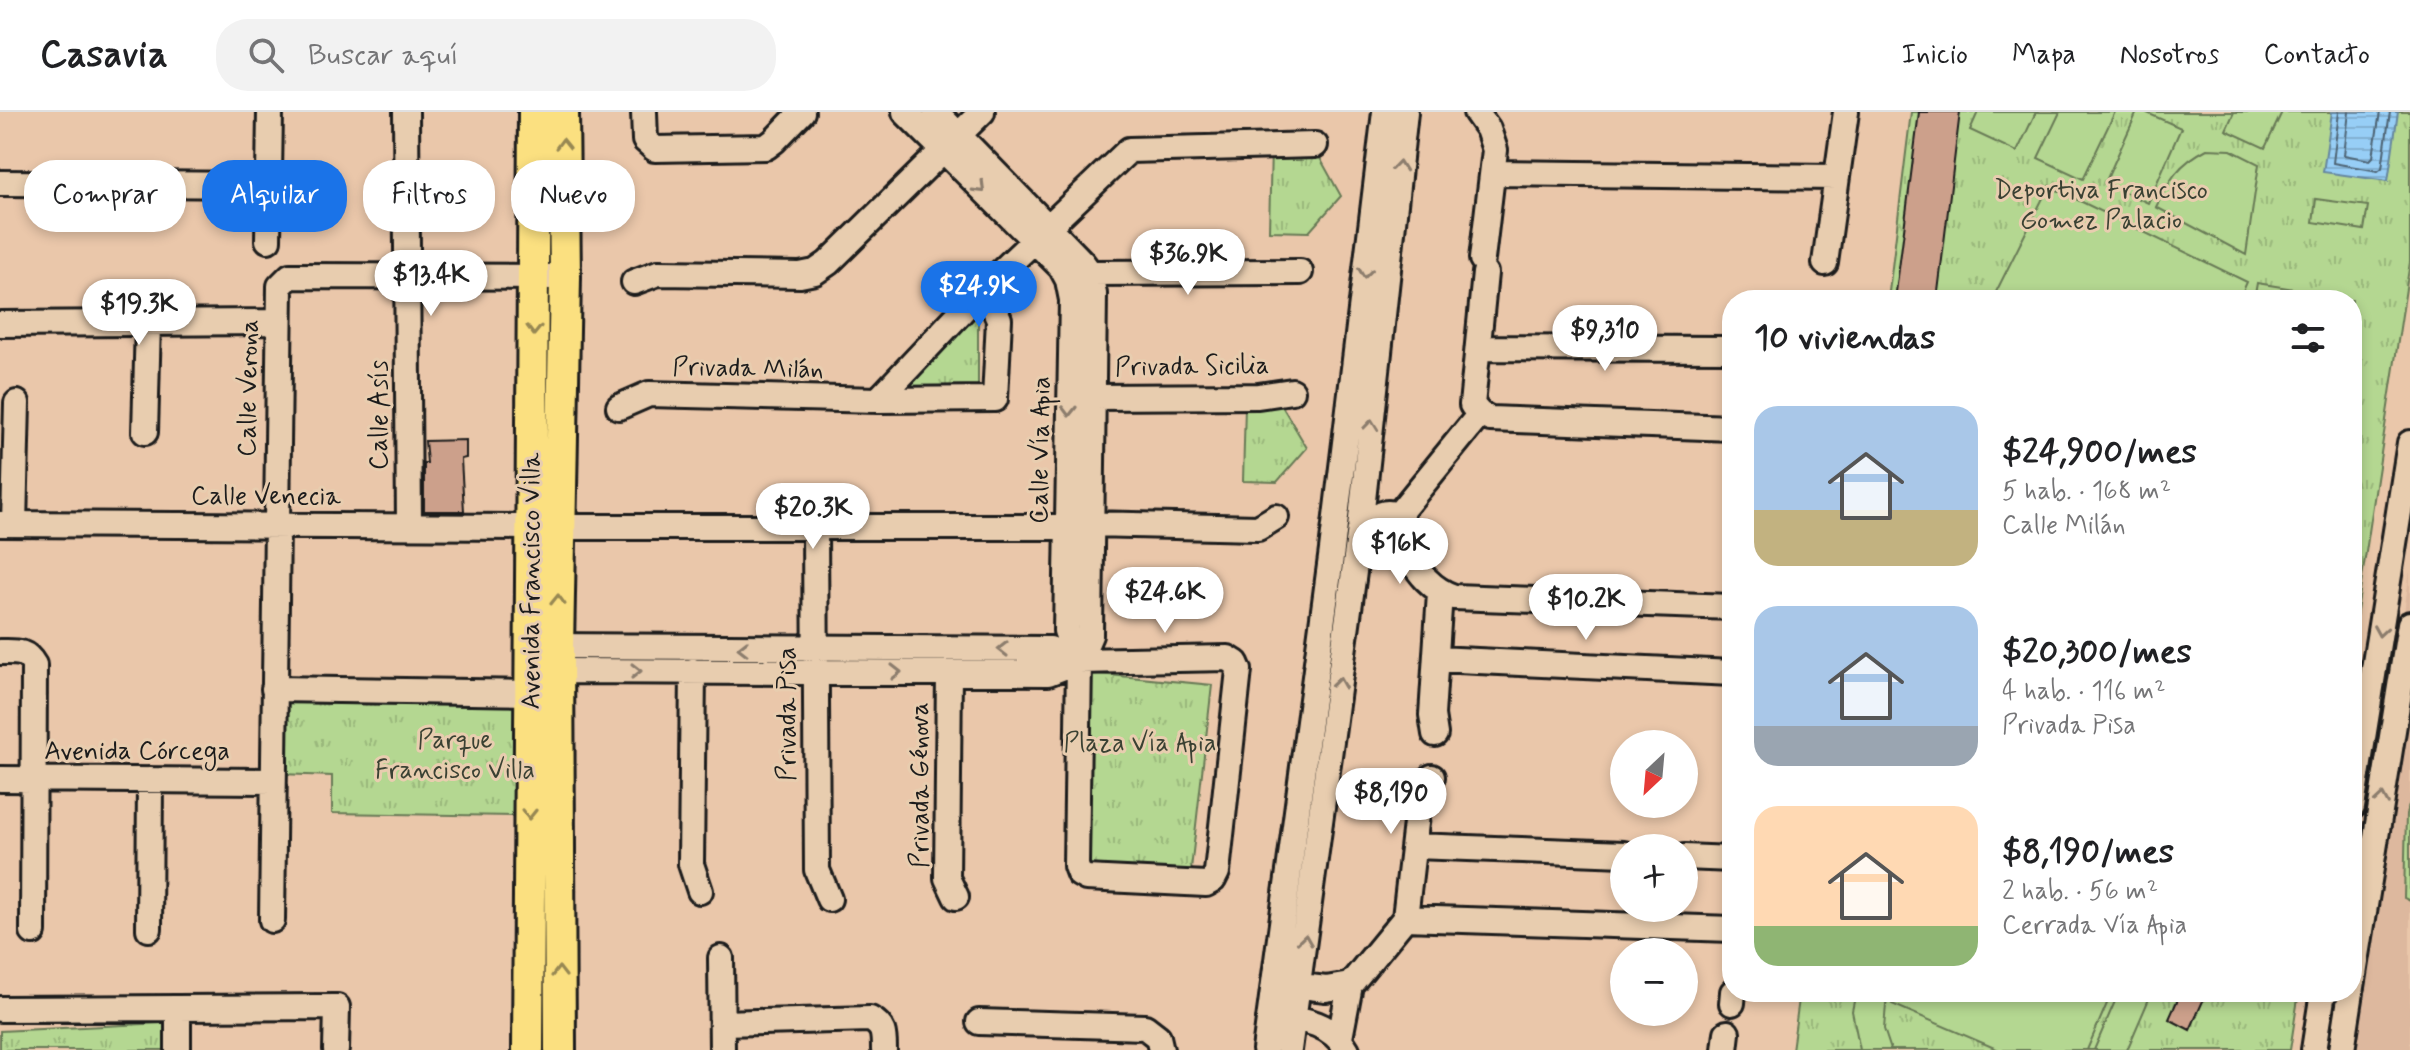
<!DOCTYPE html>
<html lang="es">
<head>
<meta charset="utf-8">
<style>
	:root { --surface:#fff; --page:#f2f2f2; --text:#202124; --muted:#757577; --line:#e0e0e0; --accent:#1a73e8 }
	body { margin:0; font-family:Mynerve,sans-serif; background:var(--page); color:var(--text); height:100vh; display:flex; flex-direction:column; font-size:30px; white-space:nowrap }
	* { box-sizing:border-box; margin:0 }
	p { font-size:26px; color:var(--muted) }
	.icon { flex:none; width:44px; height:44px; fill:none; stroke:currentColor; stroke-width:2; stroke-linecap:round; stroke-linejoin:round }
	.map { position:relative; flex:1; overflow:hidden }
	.drawer { position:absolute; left:1722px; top:178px; width:640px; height:712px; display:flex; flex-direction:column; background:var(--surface); border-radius:32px; box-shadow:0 4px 12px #0003 }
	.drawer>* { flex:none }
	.top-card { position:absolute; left:24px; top:48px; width:760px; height:72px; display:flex; gap:16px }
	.needle { width:52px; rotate:206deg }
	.tools { position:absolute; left:1610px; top:618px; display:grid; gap:16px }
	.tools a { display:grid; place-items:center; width:88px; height:88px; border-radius:50%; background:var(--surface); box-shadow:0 4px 12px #0003; font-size:40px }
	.price { position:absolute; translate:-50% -68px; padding:0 18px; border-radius:28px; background:#fff; color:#222; font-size:26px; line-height:52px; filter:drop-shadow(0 2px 4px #0008) }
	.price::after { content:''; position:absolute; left:50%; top:48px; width:24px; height:18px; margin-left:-12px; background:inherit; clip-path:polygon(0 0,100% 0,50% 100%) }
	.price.selected { background:var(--accent); color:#fff }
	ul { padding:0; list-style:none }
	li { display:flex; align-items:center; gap:24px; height:200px; padding:0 32px }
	li span { display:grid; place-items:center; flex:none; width:224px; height:160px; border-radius:24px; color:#555 }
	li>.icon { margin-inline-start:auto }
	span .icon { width:96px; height:96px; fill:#fffc; stroke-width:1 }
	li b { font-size:34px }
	h2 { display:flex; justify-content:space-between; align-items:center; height:96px; padding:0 32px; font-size:34px }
	.pill { padding:0 28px; border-radius:32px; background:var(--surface); box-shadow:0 4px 12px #0003; font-size:28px; line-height:72px }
	.pill.selected { background:var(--accent); color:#fff }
	header { display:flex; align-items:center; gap:48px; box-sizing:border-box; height:112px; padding:0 40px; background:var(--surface); border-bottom:2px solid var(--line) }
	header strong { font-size:38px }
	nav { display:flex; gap:44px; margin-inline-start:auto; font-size:28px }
	.search { width:560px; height:72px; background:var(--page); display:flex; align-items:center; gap:20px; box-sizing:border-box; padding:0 28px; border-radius:32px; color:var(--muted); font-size:30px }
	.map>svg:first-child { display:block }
	.built { fill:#ddb89e }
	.grass { fill:url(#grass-dots); stroke:#687a56; stroke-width:2 }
	.park { fill:url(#park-tufts); stroke:#687a56; stroke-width:2 }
	.pitch { fill:#b4d791; stroke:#687a56; stroke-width:2 }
	.water { fill:url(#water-rules); stroke:#66879f; stroke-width:2 }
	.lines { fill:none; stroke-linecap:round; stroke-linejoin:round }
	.shore { stroke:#4d6373; stroke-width:2 }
	.building { fill:#cca08b; stroke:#1c1c1c; stroke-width:2 }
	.minor-casing { stroke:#1c1c1c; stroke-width:30 }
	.major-casing { stroke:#1c1c1c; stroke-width:36 }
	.minor { stroke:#e8cdaf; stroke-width:24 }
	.major { stroke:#fbe080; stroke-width:30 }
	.oneway { stroke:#978853 }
	.oneway2 { stroke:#8c7d6d }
	.labels { text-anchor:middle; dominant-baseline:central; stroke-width:6; stroke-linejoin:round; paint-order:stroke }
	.park-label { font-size:26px; fill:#3a4133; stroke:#e8cdaf }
	.street-label { font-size:26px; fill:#1c1c1c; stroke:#e8cdaf }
</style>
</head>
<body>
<header>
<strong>Casavia</strong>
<div class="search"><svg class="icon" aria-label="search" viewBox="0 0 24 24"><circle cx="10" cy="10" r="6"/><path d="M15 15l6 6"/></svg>Buscar aquí</div>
<nav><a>Inicio</a><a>Mapa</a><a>Nosotros</a><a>Contacto</a></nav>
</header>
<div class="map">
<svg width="2410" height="938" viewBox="0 0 2410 938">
	<defs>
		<pattern id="grass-dots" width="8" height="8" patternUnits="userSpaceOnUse" patternTransform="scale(2)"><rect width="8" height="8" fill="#b4d791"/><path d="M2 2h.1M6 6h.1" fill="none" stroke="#9ab87c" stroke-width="1.8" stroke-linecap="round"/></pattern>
		<pattern id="park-tufts" width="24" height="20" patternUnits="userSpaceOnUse" patternTransform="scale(2)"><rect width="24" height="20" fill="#b4d791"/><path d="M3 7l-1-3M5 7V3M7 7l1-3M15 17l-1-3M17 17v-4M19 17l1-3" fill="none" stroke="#9ab87c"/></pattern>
		<pattern id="water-rules" width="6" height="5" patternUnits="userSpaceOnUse" patternTransform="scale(2)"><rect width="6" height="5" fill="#97cef6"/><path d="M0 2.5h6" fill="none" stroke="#82b0d2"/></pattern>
	</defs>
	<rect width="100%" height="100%" fill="#eac7aa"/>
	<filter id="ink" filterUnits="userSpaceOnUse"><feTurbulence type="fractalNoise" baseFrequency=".0125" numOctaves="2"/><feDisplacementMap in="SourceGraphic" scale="16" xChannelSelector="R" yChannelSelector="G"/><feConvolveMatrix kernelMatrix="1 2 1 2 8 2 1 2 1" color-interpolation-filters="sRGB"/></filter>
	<g filter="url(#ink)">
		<!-- built -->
		<path class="built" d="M2410,458V938H2341L2352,864Z"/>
		<!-- grass -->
		<path class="grass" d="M2410,691V789L2404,786L2406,702Z"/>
		<!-- park -->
		<path class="park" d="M1911,0H2410V150L2352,532V188H1888Z
			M1271,36L1315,37L1341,84L1309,120L1269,119Z
			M967,188L978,201V288L872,286Z
			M1245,294H1282L1307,336L1277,370L1243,369Z
			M1078,560L1212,573L1190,766L1071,761Z
			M280,585H514V704L332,701V664L281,662Z
			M1800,880H2299L2290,938H1792Z
			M166,911V938H0V919Z"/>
		<!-- pitch -->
		<path class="pitch" d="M1978,0H2036L2017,40L1970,18Z
			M2060,0H2115L2083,67L2038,46Z
			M2137,0H2145L2181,16L2148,91L2105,71Z
			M2234,0H2282L2265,36L2226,18Z
			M2207,37L2231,38L2259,52L2246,143L2156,95C2170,67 2178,52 2207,37Z
			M2049,74L2247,170L2239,188H1992Z
			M2316,87L2368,94L2364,118L2313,110Z
			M2257,171L2325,182L2324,188H2254Z
			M1856,880H1887L1884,917L1891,938H1860L1852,899Z
			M1897,880H2112L2087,938H1999L1892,892Z
			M2119,880H2152L2127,938H2094Z"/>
		<!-- water -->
		<path class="water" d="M2332,0H2398L2388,69L2323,60Z"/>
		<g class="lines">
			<!-- shore -->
			<path class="shore" d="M2339,0L2333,51L2378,59L2382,56L2390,0
				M2349,0L2344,43L2370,48L2373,45L2380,0"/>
		</g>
		<!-- building -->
		<path class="building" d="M1919,0H1960L1937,188H1895Z
			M466,328V346L461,347L464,399H424V351H427L425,329Z
			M2181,880H2207L2190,918L2169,907Z"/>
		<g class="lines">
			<defs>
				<path id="minor" d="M406,0L409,413
					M644,0L645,28L655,37L766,35L774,29L802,0
					M905,0L1061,155L1068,168L1072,188L1066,519L1079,549
					M1476,0L1488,17L1495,38L1482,147
					M1494,61L1837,65
					M0,71L268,73
					M268,128L270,0
					M1825,151L1846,0
					M1485,161L1472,293L1480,302L1490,307L1732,316
					M1075,166L1090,161L1300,160
					M634,170L658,161L800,163L815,160L828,151L982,0
					M0,212L277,210
					M1478,236L1732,237
					M1092,285L1258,284L1292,279
					M878,288L979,181L1129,38L1315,33
					M619,295L649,282L878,288L995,287L999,207L994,196L979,181
					M145,320L148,211
					M1372 417a16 16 0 1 1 32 0a16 16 0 1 1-32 0Z
					M1397,404L1480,302
					M0,412L532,415
					M14,412L17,291
					M1091,412L1258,416L1276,405
					M559,415H1067
					M815,415L817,758L829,787
					M1398,429C1415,453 1426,476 1454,485L1732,495
					M540,534L1050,537L1079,549
					M0,540C16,540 26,538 34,553L33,820
					M1437,547L1732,561
					M693,559L691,752L700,779
					M949,560L947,766L956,785
					M274,577L532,581L558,559L1048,561L1079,549L1228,546L1236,551L1239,558L1217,760L1213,768L1206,772L1086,766L1079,762L1076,754L1079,549L1090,523L1094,182L1090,161L1082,150L936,0
					M1435,622L1432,603L1440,481
					M0,667L273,669
					M2352,695L2410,331
					M1414,734L1624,742
					M1684,745L1732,747
					M1405,806L1732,817
					M272,808L280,174L290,164L565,165
					M149,817L150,668
					M721,846L722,938
					M1285,872L1326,877L1350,873
					M2352,875L2410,512
					M1732,891L1733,880
					M0,897L337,895L336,938
					M1277,904C1305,907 1332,912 1347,938
					M979,910L1145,915L1158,925L1161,938
					M722,911L870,907C884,914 884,922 884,938
					M1340,926L1350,873L1405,806L1419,685L1432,665
					M178,938V897
					M1265,938L1332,438L1385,0
					M1289,938L1360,416L1405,0
					M1725,938L1727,921
					M2314,938L2323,880
					M2342,938L2351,880"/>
				<path id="major" d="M528,938L534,0
					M560,938L558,535L565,165L563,0"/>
			</defs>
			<!-- minor casing -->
			<use href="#minor" class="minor-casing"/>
			<!-- major casing -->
			<use href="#major" class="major-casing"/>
			<!-- minor -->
			<use href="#minor" class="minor"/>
			<!-- major -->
			<use href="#major" class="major"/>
		</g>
		<!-- one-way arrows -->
		<defs><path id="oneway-chevron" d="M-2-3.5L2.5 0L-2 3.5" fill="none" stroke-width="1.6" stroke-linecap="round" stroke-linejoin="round" transform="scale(2)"/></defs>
		<g class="oneway">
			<use href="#oneway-chevron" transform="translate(563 32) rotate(-91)"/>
			<use href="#oneway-chevron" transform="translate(534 218) rotate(91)"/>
			<use href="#oneway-chevron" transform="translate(558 488) rotate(-89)"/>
			<use href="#oneway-chevron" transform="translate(529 702) rotate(91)"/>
			<use href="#oneway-chevron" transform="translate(559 860) rotate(-90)"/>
		</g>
		<g class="oneway2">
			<use href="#oneway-chevron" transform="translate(1399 54) rotate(-84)"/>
			<use href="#oneway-chevron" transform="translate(980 76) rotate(45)"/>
			<use href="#oneway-chevron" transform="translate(1365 161) rotate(97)"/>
			<use href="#oneway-chevron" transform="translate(1069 299) rotate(91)"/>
			<use href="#oneway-chevron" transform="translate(1371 313) rotate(-84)"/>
			<use href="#oneway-chevron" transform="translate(2380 519) rotate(99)"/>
			<use href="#oneway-chevron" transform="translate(743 536) rotate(-180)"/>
			<use href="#oneway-chevron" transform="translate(1003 537) rotate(-180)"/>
			<use href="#oneway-chevron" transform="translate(636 559)"/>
			<use href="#oneway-chevron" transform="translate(896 560)"/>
			<use href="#oneway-chevron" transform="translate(1339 571) rotate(-82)"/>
			<use href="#oneway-chevron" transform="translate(2382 687) rotate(-81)"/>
			<use href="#oneway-chevron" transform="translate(1305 828) rotate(-82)"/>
		</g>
	</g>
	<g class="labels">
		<!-- park labels -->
		<g class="park-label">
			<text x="2101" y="79">Deportiva Francisco<tspan x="2101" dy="30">Gomez Palacio</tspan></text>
			<text x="455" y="629">Parque<tspan x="455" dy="30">Francisco Villa</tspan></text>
			<text x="1140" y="632">Plaza Vía Apia</text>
		</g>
		<!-- street labels -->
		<g class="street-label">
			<text transform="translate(1192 255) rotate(-1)">Privada Sicilia</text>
			<text transform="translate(748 257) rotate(1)">Privada Milán</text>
			<text transform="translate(249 276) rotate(-89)">Calle Verona</text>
			<text transform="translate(380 303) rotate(-90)">Calle Asís</text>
			<text transform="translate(1041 338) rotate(-89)">Calle Vía Apia</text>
			<text x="266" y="385">Calle Venecia</text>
			<text transform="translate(532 469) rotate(-90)">Avenida Francisco Villa</text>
			<text transform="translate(788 602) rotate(-90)">Privada Pisa</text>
			<text x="137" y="640">Avenida Córcega</text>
			<text transform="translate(921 673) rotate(-90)">Privada Génova</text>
		</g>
	</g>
</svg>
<div class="tools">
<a><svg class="needle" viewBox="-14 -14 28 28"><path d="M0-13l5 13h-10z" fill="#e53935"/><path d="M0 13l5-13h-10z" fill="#757577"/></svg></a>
<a>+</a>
<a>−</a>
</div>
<b class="price" style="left:1188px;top:185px">$36.9K</b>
<b class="price" style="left:431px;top:206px">$13.4K</b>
<b class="price selected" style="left:979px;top:217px">$24.9K</b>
<b class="price" style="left:139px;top:235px">$19.3K</b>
<b class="price" style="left:1605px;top:261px">$9,310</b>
<b class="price" style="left:813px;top:439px">$20.3K</b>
<b class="price" style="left:1400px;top:474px">$16K</b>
<b class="price" style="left:1165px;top:523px">$24.6K</b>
<b class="price" style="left:1586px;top:530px">$10.2K</b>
<b class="price" style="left:1391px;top:724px">$8,190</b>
<div class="top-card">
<a class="pill">Comprar</a>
<a class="pill selected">Alquilar</a>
<a class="pill">Filtros</a>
<a class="pill">Nuevo</a>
</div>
<section class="drawer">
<h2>10 viviendas<svg class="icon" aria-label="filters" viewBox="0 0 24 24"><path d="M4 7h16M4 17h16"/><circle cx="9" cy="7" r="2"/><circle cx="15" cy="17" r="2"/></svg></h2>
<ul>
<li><span style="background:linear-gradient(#a9c7e8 65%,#c2b280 0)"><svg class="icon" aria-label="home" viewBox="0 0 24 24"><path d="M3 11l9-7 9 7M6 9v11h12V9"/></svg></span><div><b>$24,900/mes</b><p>5 hab. · 168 m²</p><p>Calle Milán</p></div></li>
<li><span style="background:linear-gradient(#a9c7e8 75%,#9aa5b1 0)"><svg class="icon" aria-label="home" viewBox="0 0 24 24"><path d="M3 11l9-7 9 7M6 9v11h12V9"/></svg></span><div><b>$20,300/mes</b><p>4 hab. · 116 m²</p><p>Privada Pisa</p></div></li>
<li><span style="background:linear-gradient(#ffd9b3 75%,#8fb573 0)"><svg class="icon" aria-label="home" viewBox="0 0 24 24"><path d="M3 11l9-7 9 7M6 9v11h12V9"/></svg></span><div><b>$8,190/mes</b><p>2 hab. · 56 m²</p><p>Cerrada Vía Apia</p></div></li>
</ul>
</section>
</div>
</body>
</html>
